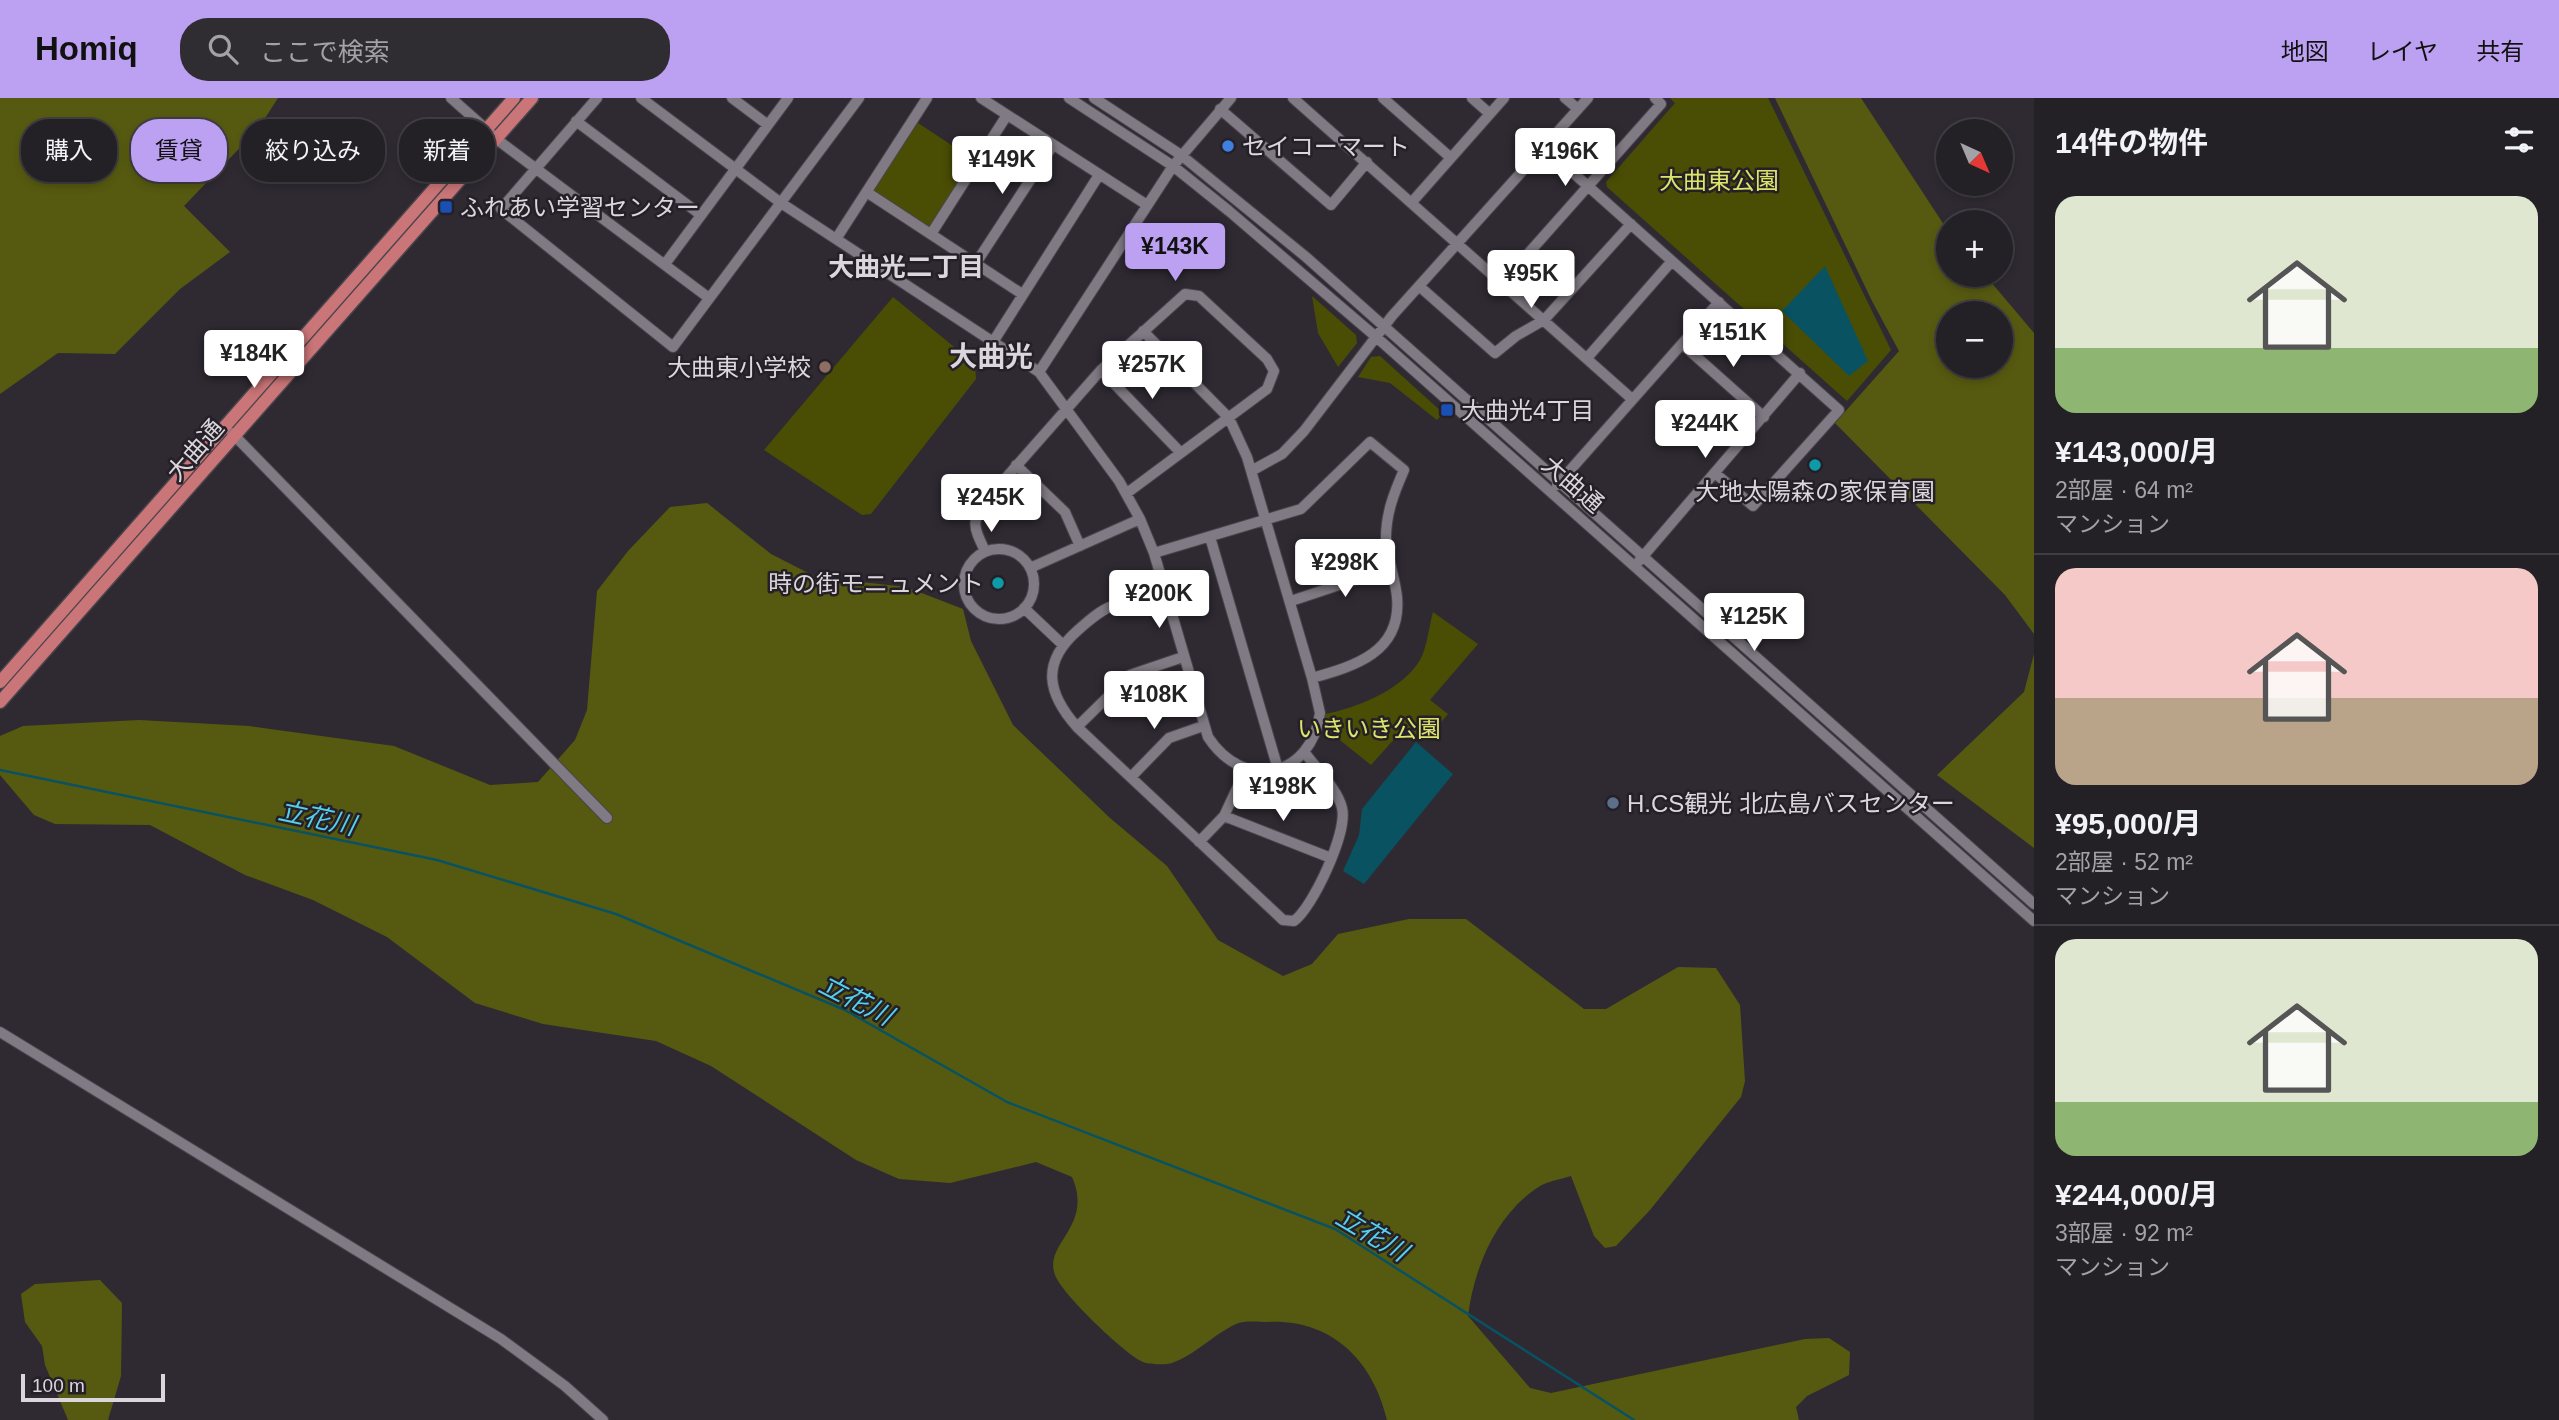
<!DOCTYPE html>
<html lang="ja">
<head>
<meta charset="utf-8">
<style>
	:root { --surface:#232026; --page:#2f2d32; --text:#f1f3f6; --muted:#a3a3a7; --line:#403e43; --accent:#bca0f2 }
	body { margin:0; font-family:Arial,"Noto Sans JP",sans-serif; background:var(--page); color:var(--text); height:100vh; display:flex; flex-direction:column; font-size:26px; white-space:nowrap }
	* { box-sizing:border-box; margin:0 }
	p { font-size:23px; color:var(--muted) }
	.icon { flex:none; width:38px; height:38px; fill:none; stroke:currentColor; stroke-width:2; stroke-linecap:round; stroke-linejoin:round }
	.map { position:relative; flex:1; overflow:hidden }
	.drawer { display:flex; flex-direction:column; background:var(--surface); width:525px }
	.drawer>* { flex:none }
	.banner { position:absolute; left:21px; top:21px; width:665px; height:63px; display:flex; gap:14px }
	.needle { width:46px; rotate:136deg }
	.tools { position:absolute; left:1936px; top:21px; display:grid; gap:14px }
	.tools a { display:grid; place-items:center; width:77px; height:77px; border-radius:50%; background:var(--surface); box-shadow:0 4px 10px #0003,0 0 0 2px var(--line); font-size:35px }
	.scale { position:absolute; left:21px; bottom:18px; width:144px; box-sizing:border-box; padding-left:7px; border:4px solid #dad6dc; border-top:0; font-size:19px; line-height:24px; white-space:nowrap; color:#dad6dc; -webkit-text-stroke:5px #252028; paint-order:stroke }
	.price { position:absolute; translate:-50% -60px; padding:0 16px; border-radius:7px; background:#fff; color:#222; font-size:23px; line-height:46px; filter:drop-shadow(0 2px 4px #0008) }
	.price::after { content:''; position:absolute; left:50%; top:42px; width:21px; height:16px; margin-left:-10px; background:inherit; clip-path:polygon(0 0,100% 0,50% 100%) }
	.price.on { background:var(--accent); color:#111 }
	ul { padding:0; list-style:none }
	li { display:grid; align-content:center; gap:14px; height:371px; padding:0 21px }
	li+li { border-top:2px solid var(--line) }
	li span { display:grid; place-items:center; height:217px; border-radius:21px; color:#555 }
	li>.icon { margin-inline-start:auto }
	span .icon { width:126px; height:126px; fill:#fffc; stroke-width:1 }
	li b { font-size:30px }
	h2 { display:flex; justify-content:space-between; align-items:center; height:84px; padding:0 21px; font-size:30px }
	.tag { padding:0 24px; border-radius:28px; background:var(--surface); box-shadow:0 4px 10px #0003,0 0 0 2px var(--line); font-size:24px; line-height:63px }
	.tag.on { background:var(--accent); color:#111 }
	header { display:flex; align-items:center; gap:42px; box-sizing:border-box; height:98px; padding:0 35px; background:var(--accent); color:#111 }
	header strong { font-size:33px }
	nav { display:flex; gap:38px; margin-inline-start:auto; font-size:24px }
	.search { width:490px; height:63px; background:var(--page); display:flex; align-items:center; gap:18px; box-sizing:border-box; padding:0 24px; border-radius:28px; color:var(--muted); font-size:26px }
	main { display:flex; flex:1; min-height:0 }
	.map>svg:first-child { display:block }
	.green { fill:#4a4e04 }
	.forest { fill:#565a10; fill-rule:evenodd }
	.water { fill:#085261 }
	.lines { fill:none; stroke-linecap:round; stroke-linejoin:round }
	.stream { stroke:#085261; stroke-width:2.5 }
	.minor-casing { stroke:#4a454c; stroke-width:12 }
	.major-casing { stroke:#4a454c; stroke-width:15 }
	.minor { stroke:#807a84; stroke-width:10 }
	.major { stroke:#ca7577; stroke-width:12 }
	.shop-dot { fill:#3f7fe0; stroke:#252028; stroke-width:2.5 }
	.transit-dot { fill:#1a4fb4; stroke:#252028; stroke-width:2.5 }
	.education-dot { fill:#8d6e63; stroke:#252028; stroke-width:2.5 }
	.culture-dot { fill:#0f9aa8; stroke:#252028; stroke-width:2.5 }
	.service-dot { fill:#5c6f8a; stroke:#252028; stroke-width:2.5 }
	.labels { text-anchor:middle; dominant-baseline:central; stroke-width:5; stroke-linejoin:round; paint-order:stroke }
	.poi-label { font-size:24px; fill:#dad6dc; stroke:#252028; text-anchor:start }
	.park-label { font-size:24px; fill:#dce56b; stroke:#252028 }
	.street-label { font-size:24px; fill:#dad6dc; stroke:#252028 }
	.neighbourhood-label { font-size:26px; font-weight:bold; fill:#dad6dc; stroke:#252028 }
	.water-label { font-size:26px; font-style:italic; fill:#53d0ee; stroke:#252028 }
	.quarter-label { font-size:28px; font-weight:bold; fill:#dad6dc; stroke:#252028 }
</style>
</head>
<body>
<header>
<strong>Homiq</strong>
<div class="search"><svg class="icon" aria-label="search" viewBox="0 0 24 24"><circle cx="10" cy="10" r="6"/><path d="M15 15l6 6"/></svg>ここで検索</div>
<nav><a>地図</a><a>レイヤ</a><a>共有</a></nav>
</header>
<main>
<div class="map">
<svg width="2034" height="1322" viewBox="0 0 2034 1322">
	<rect width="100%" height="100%" fill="#2f2a32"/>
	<!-- green -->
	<path class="green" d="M1670,0H1768L1891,252L1847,303L1607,89L1606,84L1675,5Z
		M915,23L977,64L931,136L868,95Z
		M1312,198L1356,237L1357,245L1338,269L1318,235Z
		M893,199L975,266L976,281L871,416L862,417L764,352Z
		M1380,258L1443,315L1437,322L1390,285L1358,279L1371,259Z
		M1433,514L1478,546L1430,602L1448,616L1425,643L1405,629L1371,667L1326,631L1325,616C1357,610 1402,592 1420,562C1427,550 1429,528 1433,514Z"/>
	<!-- forest -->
	<path class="forest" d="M0,0H278L258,31L184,108L230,154L180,191L115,256L58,255L0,296Z
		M1775,0H1861L1948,133V177H1985L2034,235V536L2005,497L1835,325L1899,253L1872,203ZM2000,215V268H1948V215Z
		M707,405L771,456L816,479L906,489L963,511L971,543L1013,627L1110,720L1167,768L1218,842L1283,878L1312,866L1338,836L1409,821H1466L1584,911H1606L1678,869L1716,870L1740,907L1745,983L1741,999L1650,1112L1616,1148L1605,1150L1594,1138L1571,1078C1561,1081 1549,1083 1540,1088C1497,1115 1474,1169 1468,1218L1530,1290L1551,1295L1805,1241L1829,1240L1850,1254L1849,1277L1807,1298L1796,1309L1799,1322H1387C1373,1262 1331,1221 1268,1224C1258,1224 1245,1222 1236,1226C1214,1236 1195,1257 1172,1265C1166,1267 1147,1267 1141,1263C1123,1254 1061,1195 1055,1177C1043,1145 1094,1129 1072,1079L1036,1064L950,1085L899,1081L856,1062L711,968L656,943L543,926L475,905L387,839L313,802L245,777L150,727L55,726L34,717L0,677V638L23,628L139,622L249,628L394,648L490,687L538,684L575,642L587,612L597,493L628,453L670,409Z
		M2034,556V750L1937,677L2024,594Z
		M100,1182L122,1205L121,1278L108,1322H68L45,1267L42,1248L25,1224L21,1196L35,1186Z"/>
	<!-- water -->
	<path class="water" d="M1825,168L1868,263L1849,278L1782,213Z
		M1416,644L1453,676L1364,786L1343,773L1359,737L1362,711Z"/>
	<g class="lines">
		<!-- stream -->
		<path class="stream" d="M0,672L437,762L616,816L845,912L1007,1004L1335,1131L1634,1322"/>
		<defs>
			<path id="minor" d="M451,0L503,46L709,200
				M597,0L501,111L673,249L859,0
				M641,0L781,105L1039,274L1119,383L1140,421L1154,455L1208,639C1244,694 1311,680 1320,615L1312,580L1247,359L1229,320L1143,233
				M732,0L768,27
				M981,0L1147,107
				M1069,0L1173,68L1229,113L1375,238L2034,823
				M1094,0L1181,57L1306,159L2034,806
				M1293,0L1632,301
				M1383,0L1451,60
				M1472,0L1490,16
				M1565,0L1578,11
				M1220,11L1331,107L1367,64
				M576,23L701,117
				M1543,48L1839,312L1753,408L1715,375
				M868,95L1022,196
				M1412,104L1504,0
				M931,136L1007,17
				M836,141L927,0
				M976,165L1053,47
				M665,166L788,0
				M1502,185L1661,6L1655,0
				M1419,188L1495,255L1516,238L1544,222L1631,126
				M993,244L1099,77
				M1682,246L1764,319
				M1587,260L1672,163
				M1101,272L1181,355
				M1039,274L1173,68L1231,0
				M232,335L607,720
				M1016,367L1065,414L1080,448
				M1253,372L1282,356L1304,333L1392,218L1588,0
				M1557,387L1719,204
				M1210,439L1278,671
				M964 486a35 35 0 1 1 70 0a35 35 0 1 1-70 0Z
				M985,453C972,426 971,423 989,399L1101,272L1185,196L1199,198L1267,261L1274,273L1267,291L1127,395
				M1154,455L1301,411L1370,344L1404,372C1394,395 1386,415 1386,440C1387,460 1395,479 1397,499C1402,554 1355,568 1312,580
				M1639,463L1800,275
				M1030,470L1140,421
				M1164,494C1147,499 1128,501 1112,508C1099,513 1087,524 1077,533C1041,565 1047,595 1077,629L1283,822L1294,823C1313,809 1348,734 1342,710C1338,692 1316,670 1305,655
				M1291,503L1390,470
				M1024,510L1062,546
				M1077,629L1130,577L1183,559
				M1131,679L1169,640L1203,628
				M1224,718L1331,760
				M1199,744L1224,718L1245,673
				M0,934L501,1241L565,1288L603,1322"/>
			<path id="major" d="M0,584L514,0
				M0,604L532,0"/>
		</defs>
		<!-- minor casing -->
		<use href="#minor" class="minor-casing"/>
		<!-- major casing -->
		<use href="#major" class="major-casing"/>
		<!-- minor -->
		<use href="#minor" class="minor"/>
		<!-- major -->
		<use href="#major" class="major"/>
	</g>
	<!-- markers -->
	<circle class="shop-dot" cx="1228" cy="48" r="7"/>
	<g class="transit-dot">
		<rect x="439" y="102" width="14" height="14" rx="3.5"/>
		<rect x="1440" y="305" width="14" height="14" rx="3.5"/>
	</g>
	<circle class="education-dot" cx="825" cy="269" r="7"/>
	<g class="culture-dot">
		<circle cx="1815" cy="367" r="7"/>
		<circle cx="998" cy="485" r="7"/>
	</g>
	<circle class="service-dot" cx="1613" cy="705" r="7"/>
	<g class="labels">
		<!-- poi labels -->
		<g class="poi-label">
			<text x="1242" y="48">セイコーマート</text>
			<text x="460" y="109">ふれあい学習センター</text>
			<text x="811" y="269" text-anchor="end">大曲東小学校</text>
			<text x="1461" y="312">大曲光4丁目</text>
			<text x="1815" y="393" text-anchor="middle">大地太陽森の家保育園</text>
			<text x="984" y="485" text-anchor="end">時の街モニュメント</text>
			<text x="1627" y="705">H.CS観光 北広島バスセンター</text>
		</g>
		<!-- park labels -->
		<g class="park-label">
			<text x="1719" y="82">大曲東公園</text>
			<text x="1369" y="630">いきいき公園</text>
		</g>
		<!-- street labels -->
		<g class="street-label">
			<text transform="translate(195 352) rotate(-49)">大曲通</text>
			<text transform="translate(1573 386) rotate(41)">大曲通</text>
		</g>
		<!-- neighbourhood labels -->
		<g class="neighbourhood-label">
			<text x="906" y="169">大曲光二丁目</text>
		</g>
		<!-- water labels -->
		<g class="water-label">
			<text transform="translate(317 720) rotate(12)">立花川</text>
			<text transform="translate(856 902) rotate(27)">立花川</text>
			<text transform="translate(1372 1136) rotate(31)">立花川</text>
		</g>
		<!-- quarter labels -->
		<g class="quarter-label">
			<text x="991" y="258">大曲光</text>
		</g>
	</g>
</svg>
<div class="tools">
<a><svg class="needle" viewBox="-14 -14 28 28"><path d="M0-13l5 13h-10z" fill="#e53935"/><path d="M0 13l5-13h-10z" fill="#a3a3a7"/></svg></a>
<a>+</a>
<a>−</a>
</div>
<div class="scale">100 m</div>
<b class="price" style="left:1565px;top:90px">¥196K</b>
<b class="price" style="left:1002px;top:98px">¥149K</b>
<b class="price on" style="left:1175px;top:185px">¥143K</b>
<b class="price" style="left:1531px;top:212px">¥95K</b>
<b class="price" style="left:1733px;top:271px">¥151K</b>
<b class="price" style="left:254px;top:292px">¥184K</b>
<b class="price" style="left:1152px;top:303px">¥257K</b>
<b class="price" style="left:1705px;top:362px">¥244K</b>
<b class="price" style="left:991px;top:436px">¥245K</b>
<b class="price" style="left:1345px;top:501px">¥298K</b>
<b class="price" style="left:1159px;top:532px">¥200K</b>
<b class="price" style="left:1754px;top:555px">¥125K</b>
<b class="price" style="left:1154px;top:633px">¥108K</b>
<b class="price" style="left:1283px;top:725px">¥198K</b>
<div class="banner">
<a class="tag">購入</a>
<a class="tag on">賃貸</a>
<a class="tag">絞り込み</a>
<a class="tag">新着</a>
</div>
</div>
<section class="drawer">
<h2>14件の物件<svg class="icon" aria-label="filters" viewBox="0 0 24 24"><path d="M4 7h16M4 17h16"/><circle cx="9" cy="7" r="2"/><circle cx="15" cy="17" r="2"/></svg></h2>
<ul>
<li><span style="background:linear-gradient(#dfe7d0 70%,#8fb573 0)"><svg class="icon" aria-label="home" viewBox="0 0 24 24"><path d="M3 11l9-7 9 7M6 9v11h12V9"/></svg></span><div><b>¥143,000/月</b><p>2部屋 · 64 m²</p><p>マンション</p></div></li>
<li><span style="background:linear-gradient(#f6c9c9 60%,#b9a48a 0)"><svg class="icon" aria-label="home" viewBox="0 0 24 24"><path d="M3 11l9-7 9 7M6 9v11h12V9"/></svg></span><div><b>¥95,000/月</b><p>2部屋 · 52 m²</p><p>マンション</p></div></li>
<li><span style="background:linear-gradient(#dfe7d0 75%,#8fb573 0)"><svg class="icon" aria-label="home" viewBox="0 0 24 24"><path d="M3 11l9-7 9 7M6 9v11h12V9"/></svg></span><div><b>¥244,000/月</b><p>3部屋 · 92 m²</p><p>マンション</p></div></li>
</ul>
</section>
</main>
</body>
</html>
